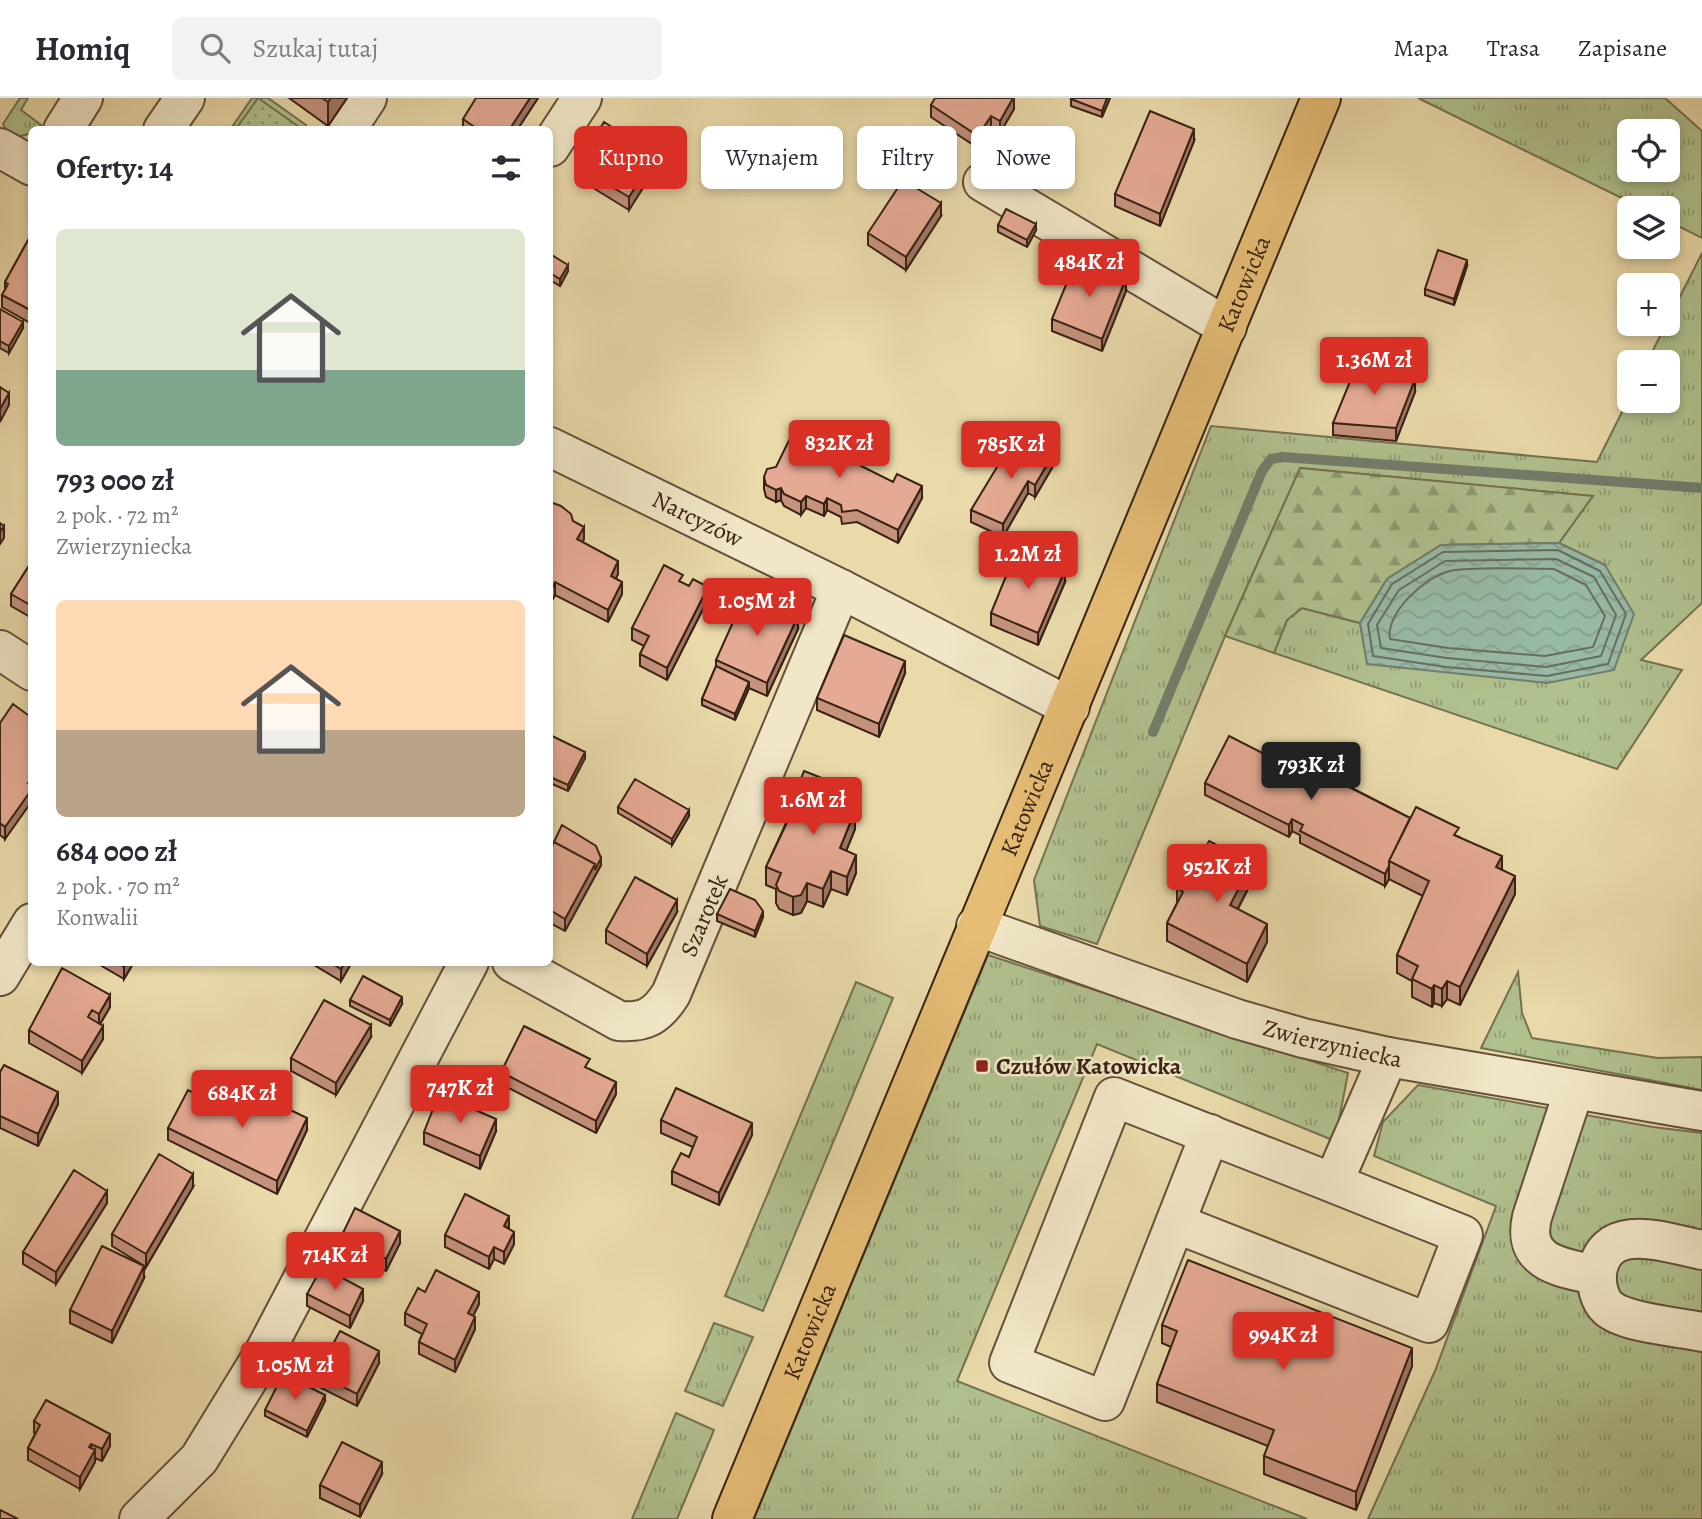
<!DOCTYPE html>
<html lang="pl">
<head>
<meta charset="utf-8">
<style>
	:root { --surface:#fff; --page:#f2f2f3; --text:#2b2b33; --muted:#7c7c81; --line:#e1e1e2; --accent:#d93025 }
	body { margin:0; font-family:Alegreya,serif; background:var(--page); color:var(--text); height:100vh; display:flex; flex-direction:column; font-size:26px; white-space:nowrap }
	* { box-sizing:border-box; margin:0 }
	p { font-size:23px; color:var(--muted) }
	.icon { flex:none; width:38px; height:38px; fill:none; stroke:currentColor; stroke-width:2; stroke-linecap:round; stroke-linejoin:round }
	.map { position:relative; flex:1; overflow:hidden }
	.details { position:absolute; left:28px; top:28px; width:525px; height:840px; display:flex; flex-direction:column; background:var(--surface); border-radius:10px; box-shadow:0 4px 10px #0003 }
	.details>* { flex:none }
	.hud { position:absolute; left:574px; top:28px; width:665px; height:63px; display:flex; gap:14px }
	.fabs { position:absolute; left:1617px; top:21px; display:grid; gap:14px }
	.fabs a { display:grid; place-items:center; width:63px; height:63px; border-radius:10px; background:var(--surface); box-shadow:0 4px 10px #0003; font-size:35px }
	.price { position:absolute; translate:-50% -60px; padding:0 16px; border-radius:7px; background:var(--accent); color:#fff; font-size:23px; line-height:46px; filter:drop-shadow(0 2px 4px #0008) }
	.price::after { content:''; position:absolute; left:50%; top:42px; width:21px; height:16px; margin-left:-10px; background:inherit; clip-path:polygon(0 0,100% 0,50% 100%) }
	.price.active { background:#222; color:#fff }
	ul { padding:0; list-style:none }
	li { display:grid; align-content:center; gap:14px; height:371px; padding:0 28px }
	li span { display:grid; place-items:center; height:217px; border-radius:10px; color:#555 }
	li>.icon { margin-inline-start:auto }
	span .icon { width:126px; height:126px; fill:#fffc; stroke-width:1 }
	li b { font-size:30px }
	h2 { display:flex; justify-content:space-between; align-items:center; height:84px; padding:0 28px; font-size:30px }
	.tag { padding:0 24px; border-radius:10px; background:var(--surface); box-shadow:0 4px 10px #0003; font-size:24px; line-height:63px }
	.tag.active { background:var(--accent); color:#fff }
	header { display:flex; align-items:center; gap:42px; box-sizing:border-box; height:98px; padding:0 35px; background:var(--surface); border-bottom:2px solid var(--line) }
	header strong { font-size:33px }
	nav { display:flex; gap:38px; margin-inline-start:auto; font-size:24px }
	.search { width:490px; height:63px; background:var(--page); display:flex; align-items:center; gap:18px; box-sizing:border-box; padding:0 24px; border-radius:10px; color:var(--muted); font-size:26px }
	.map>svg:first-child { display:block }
	.grass { fill:url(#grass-tufts); stroke:#747250; stroke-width:2; fill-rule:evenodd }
	.forest { fill:url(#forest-firs); stroke:#747250; stroke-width:2 }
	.park { fill:url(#park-dots); stroke:#747250; stroke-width:2 }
	.water { fill:url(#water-waves); stroke:#727e6c; stroke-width:2 }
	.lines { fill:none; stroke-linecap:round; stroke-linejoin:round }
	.shore { stroke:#686e5e; stroke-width:2 }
	.stream { stroke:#727e6c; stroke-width:10 }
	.minor-casing { stroke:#645039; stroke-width:42 }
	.major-casing { stroke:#382213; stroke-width:42 }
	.minor { stroke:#f1e7c8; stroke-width:38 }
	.major { stroke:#e5bd75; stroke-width:38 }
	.wall { fill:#c5927e; stroke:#382213; stroke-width:2 }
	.shaded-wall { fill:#a07767; stroke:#382213; stroke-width:2 }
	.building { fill:#e5aa93; stroke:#382213; stroke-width:2 }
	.poi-dot { fill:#8f2418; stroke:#f1e7c8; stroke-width:2.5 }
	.labels { text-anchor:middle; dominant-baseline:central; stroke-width:5; stroke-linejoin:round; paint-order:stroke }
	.street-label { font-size:24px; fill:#382213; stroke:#f1e7c8 }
	.poi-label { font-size:24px; font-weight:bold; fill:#382213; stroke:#f1e7c8; text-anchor:start }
</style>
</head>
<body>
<header>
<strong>Homiq</strong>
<div class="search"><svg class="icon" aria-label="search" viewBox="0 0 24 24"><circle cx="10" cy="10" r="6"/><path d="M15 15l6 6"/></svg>Szukaj tutaj</div>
<nav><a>Mapa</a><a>Trasa</a><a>Zapisane</a></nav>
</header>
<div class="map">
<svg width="1702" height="1421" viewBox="0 0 1702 1421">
	<defs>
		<pattern id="grass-tufts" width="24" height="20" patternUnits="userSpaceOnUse" patternTransform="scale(1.75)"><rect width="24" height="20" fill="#b0c18e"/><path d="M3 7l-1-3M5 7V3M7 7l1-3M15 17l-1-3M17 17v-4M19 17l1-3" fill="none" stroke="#909c73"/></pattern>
		<pattern id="forest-firs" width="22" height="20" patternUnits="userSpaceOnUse" patternTransform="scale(1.75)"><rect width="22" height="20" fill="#b0c18e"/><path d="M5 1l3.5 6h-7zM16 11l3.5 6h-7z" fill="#909c73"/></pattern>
		<pattern id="park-dots" width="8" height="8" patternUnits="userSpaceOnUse" patternTransform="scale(1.75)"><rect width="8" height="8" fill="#b0c18e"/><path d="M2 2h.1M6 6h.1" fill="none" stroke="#909c73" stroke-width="1.8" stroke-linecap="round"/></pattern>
		<pattern id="water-waves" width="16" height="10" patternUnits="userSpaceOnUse" patternTransform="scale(1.75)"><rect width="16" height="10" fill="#98bba8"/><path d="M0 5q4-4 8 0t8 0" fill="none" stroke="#84a090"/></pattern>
	</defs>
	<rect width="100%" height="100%" fill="#eadaaa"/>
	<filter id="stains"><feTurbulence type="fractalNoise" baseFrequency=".00286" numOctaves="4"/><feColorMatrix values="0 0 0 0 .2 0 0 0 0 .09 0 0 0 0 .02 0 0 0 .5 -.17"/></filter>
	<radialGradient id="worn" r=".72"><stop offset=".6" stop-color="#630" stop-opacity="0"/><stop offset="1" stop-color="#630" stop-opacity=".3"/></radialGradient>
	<!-- grass -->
	<path class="grass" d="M20,0H28L21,12L41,27C32,37 11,46 3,26Z
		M252,0H268L306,27L308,31H302L258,1L236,31L230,32Z
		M1418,0H1665L1702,33V140L1668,123V110H1642ZM1629,33H1668V72H1629Z
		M1702,155V505L1641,562L1682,572L1617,671L1274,555L1287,522L1302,510L1360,525L1368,566L1605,467L1559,445L1592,398L1300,370L1225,538L1097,846L1040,828L1034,782L1211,328L1597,364L1629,300L1668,303V264H1647Z
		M988,857L1348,975L1335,1043L1097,946L957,1283L1307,1421H754Z
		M1518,874L1522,915L1532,940L1658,960L1702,959V992L1481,950Z
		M856,884L893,900L763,1213L725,1198Z
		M1418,987L1653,1029L1702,1035V1421H1368L1435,1273L1496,1108L1374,1058L1383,1024Z
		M714,1225L753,1239L723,1308L685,1293Z
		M676,1315L714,1332L677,1421H632Z"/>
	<!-- forest -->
	<path class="forest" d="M1300,370L1593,398L1559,445L1441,447L1387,481L1360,525L1302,510L1287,522L1274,555L1225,538Z"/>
	<!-- park -->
	<path class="park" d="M258,0L302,31H236Z"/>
	<!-- water -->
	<path class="water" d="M1559,445L1605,467L1634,516L1614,572L1547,585L1367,566L1360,525L1387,481L1441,447Z"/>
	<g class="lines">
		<!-- shore -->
		<path class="shore" d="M1558,452L1600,473L1626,516L1608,566L1547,578L1446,569L1373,558L1368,526L1392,486L1443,454Z
			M1556,461L1594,479L1616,517L1601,558L1546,569L1447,560L1381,550L1377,527L1399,492L1445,463Z
			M1554,471L1586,487L1605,518L1593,549L1545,558L1448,550L1390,541C1385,515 1426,478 1450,473C1474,468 1527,471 1554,471Z"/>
		<!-- stream -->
		<path class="stream" d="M1153,634L1262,373L1271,361L1283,359L1702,390"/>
		<defs>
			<g id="minor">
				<path d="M63,32L83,0"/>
				<path d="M163,32L185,0"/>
				<path d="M346,32L367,0"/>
				<path d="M550,49L582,0"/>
				<path d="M0,50L32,68"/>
				<path d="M983,84L1227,229"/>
				<path id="s1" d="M550,349L841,491L1070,609"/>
				<path d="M0,552L32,573"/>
				<path id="s2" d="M976,828L1237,921L1303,940L1388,959L1702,1013"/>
				<path id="s3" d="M512,864L619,923C645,925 657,918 671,896L841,491"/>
				<path d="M0,878L32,825"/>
				<path d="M1574,992L1532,1119C1521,1166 1563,1170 1597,1177"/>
				<path d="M1333,1085L1463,1137L1429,1225L1175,1125L1105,1303L1009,1265L1114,999L1333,1085L1388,959"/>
				<path d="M1175,1125L1210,1036"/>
				<path d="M1702,1152C1667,1145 1605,1121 1597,1175C1596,1186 1599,1202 1608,1210C1625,1225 1678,1229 1702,1234"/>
				<path d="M139,1421L199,1361L264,1255L469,864"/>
			</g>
			<g id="major">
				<path id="s4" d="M732,1421L1321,0"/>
			</g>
		</defs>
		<!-- minor casing -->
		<use href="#minor" class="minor-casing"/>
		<!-- major casing -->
		<use href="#major" class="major-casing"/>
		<!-- minor -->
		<use href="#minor" class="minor"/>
		<!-- major -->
		<use href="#major" class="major"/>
	</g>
	<!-- wall -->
	<path class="wall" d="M289,0H347L328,28Z
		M538,0L517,32H463V21Z
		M1014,0V11L1000,35L991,30L978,50L931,19V7Z
		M1110,0L1102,19L1071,8V1Z
		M1194,43L1160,128L1115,108V96Z
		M577,68L656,69L629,112L577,80Z
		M941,118L906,172L868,147V135Z
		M998,127L1036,132L1027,149L998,134Z
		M32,135V226L2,209V197L5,192V184Z
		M550,156L568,173L560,188L550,182Z
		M1467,168L1454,207L1425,197V191Z
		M1126,193L1102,253L1052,233V221Z
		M0,211L23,230L9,255L0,250Z
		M1415,294L1396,343L1333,337V325Z
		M842,351L849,362L922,400L898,445L857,424L842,426L841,419L827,412L824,418L806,410L801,417L784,408L781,402L776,404L766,399L764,391V379Z
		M1052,370L1035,399L1028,395L1003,439L971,424V412Z
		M550,404L573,423L584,441L582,444L618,476L616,480L622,496L608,524L555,497L550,506Z
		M32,463V520L11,508V496Z
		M1065,484L1038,547L991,527V515Z
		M683,485L708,501L667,582L640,568V556L644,548L632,542V530Z
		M798,531L767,598L749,590L735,622L702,607V601L716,568V562Z
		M905,575L879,639L817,612V600Z
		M32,620L5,741L0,737V625Z
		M550,637L585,660L568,693L550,685Z
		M1205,685L1346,687L1410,720L1459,739L1502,772L1515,796L1460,907L1447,901L1442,908L1434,905L1432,909L1412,899V883L1397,875V857L1423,798L1389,781L1385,788L1300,745V737L1292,733L1289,739L1205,697Z
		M618,709L689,718L672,747L618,715Z
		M852,710L851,712L855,731L846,753L856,775L847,797L831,791L823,809L807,803L801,815L793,817L779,811L776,805V791L766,787V769L787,723V717Z
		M550,752L601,767L565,833L550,825Z
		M1193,774L1252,783L1238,811L1267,844L1247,884L1167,843V825L1177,805V790Z
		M677,814L647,868L606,845V832Z
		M717,816L763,819L755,839L717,823Z
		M95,864H134L124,881Z
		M309,864H352L341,883Z
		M110,897V909L100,926L103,941L82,975L29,945V932Z
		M350,902L402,906L390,928L350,908Z
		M371,939L336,997L291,973V960Z
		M590,971L616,996L596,1035L501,986V974Z
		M0,974L58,1006L38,1048L0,1030Z
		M233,1015L307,1032L277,1096L168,1042V1030Z
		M661,1022L752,1037L719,1107L672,1086V1073L689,1059L693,1049L661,1035Z
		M496,1033L480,1071L424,1046V1034Z
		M193,1089L146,1169L112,1148V1136Z
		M107,1105L56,1186L23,1166V1154Z
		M509,1130L514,1146L504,1166L494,1161L489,1171L445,1149V1137Z
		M341,1139L400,1145L386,1173L341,1151Z
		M144,1180L112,1245L70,1225V1212Z
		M425,1194L479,1206L473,1218L475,1231L455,1274L419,1256V1244L422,1236L405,1227V1215Z
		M307,1196L363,1203L350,1230L307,1208Z
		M1162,1227L1412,1268L1356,1412L1264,1376V1358L1268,1348L1157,1304V1286L1171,1249L1162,1245Z
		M379,1265L357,1308L317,1288V1276Z
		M325,1303L307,1339L265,1318V1312Z
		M34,1323L110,1348L102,1363L95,1360V1364L80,1391L28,1362V1350L35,1336L34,1335Z
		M382,1376L360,1419L320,1400V1387Z"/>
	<!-- shaded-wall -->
	<path class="shaded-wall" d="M331,0H347L328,28V4Z
		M530,0H538L517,32H509Z
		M1013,0H1014V11L1000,35V23Z
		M1107,0H1110L1102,19V13Z
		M991,18V30L978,50V38Z
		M1194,31V43L1160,128V116Z
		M656,56V69L629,112V99Z
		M941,105V118L906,172V159Z
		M1036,126V132L1027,149V142Z
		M1467,162V168L1454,207V201Z
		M568,167V173L560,188V181Z
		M1126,180V193L1102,253V241Z
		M23,224V230L9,255V248Z
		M1415,281V294L1396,343V330Z
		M9,295V307L0,324V311Z
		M1052,358V370L1035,399V387Z
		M1028,383V395L1003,439V426Z
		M922,388V400L898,445V432Z
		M781,390V402L776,404V392Z
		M806,398V410L801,417V404Z
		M827,400V412L824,418V406Z
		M4,428V440L0,446V434Z
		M584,429V441L577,454V441Z
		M618,463V476L611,490V478Z
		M1065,472V484L1038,547V535Z
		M555,484V497L550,506V494Z
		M622,484V496L608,524V512Z
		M708,489V501L667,582V570Z
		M798,518V531L767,598V585Z
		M905,563V575L879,639V626Z
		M749,584V590L735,622V616Z
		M585,654V660L568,693V687Z
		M32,680V703L5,741V729Z
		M852,692V710L845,727V709Z
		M689,712V718L672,747V741Z
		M855,713V731L840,768V750Z
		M1292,721V733L1289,739V727Z
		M856,757V775L847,797V779Z
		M1502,758V776L1496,769Z
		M601,760V767L565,833V821L595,766Z
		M1252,765V783L1230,825V807Z
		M1389,768V781L1385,788V776Z
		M831,773V791L823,809V791Z
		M1515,778V796L1460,907V889Z
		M807,785V803L801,815L793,817V799Z
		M677,802V814L647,868V856Z
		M763,813V819L755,839V833Z
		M1267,826V844L1247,884V866Z
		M127,864H134L124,881V869Z
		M345,864H352L341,883V871Z
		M1447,883V901L1442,908V891Z
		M1434,887V905L1432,909V891Z
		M110,897V909L99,928V916Z
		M402,899V906L390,928V922Z
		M371,927V939L336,997V985Z
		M103,928V941L82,975V963Z
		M616,984V996L596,1035V1023Z
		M58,994V1006L38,1048V1036Z
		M307,1020V1032L277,1096V1083Z
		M496,1021V1033L480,1071V1058Z
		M752,1025V1037L719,1107V1095Z
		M193,1076V1089L146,1169V1156Z
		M107,1093V1105L56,1186V1174Z
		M509,1118V1130L504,1128Z
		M400,1133V1145L386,1173V1161Z
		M514,1134V1146L504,1166V1154Z
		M494,1149V1161L489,1171V1159Z
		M144,1168V1180L112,1245V1233Z
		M363,1191V1203L350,1230V1218Z
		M479,1194V1206L468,1228V1215Z
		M475,1219V1231L455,1274V1262Z
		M1412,1250V1268L1356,1412V1394Z
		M379,1253V1265L357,1308V1296Z
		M325,1297V1303L307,1339V1333Z
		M110,1336V1348L102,1363V1351Z
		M91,1346V1358L95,1352V1364L80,1391V1379Z
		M382,1364V1376L360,1419V1407Z"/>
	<!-- building -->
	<path class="building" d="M322,0H331L328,4Z
		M476,0H530L509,32H479L463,21Z
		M935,0H1013L1000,23L991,18L978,38L931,7Z
		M1072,0H1107L1102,13L1071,1Z
		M1150,13L1194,31L1160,116L1115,96Z
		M604,24L656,56L629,99L577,68Z
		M903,82L941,105L906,159L868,135Z
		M1006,111L1036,126L1027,142L998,127Z
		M32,135V213L2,197L8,186L5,184Z
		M1438,152L1467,162L1454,201L1425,191Z
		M550,156L568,167L560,181L550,175Z
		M1077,160L1126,180L1102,241L1052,221Z
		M0,211L23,224L9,248L0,243Z
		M1360,259L1415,281L1396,330L1333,325Z
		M0,289L9,295L0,311Z
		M796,328L832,346L839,343L842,351L849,355L847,361L893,384L897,376L922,388L898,432L857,412L842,414L841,407L827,400L824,406L806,398L801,404L784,396L781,390L776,392L766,387L764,379L767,371L776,369Z
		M1014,341L1052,358L1035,387L1028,383L1003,426L971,412Z
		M550,404L561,408L571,416L573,423L584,429L577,441L618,463L611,478L622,484L608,512L555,484L550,494Z
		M0,425L4,428L0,434Z
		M1017,451L1065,472L1038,535L991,515Z
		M32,463V508L11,496Z
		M664,467L683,477L679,483L689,488L693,481L708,489L667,570L640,556L649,538L632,530Z
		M746,495L798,518L767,585L716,562Z
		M844,537L905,563L879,626L817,600Z
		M716,568L749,584L735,616L702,601Z
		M13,606L32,620V680L28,685L32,687V691L5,729L0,725V625Z
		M550,637L585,654L568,687L550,679V669L551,667L550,666Z
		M1229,638L1296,672L1303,658L1346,679L1343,686L1410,720L1389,763V768L1385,776L1300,733L1303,727L1292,721L1289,727L1205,685Z
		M804,673L852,692L845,709L855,713L840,750L856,757L847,779L831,773L823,791L807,785L801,797L793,799L779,793L776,787L781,775L766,769L790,718L787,717Z
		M635,681L689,712L672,741L618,709Z
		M1416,709L1459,730L1454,737L1502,758L1496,769L1515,778L1460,889L1447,883L1442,891L1434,887L1432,891L1412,881L1418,868L1397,857L1429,783L1389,763Z
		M562,727L596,748L601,760L595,772V766L554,744L553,746Z
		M1209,743L1252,765L1230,807L1267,826L1247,866L1167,825L1183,794L1177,790L1180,775L1187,772L1193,774Z
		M554,744L595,766L565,821L550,812V752Z
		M635,779L677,802L647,856L606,832Z
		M730,791L755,802L763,813L755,833L717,816Z
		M117,864H127L124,869Z
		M330,864H345L341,871Z
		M62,870L110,897L99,916L92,912L88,919L103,928L82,963L29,932Z
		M363,878L402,899L390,922L350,902Z
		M324,902L371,927L336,985L291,960Z
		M524,928L590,961L585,969L616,984L596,1023L501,974Z
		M4,967L58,994L38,1036L0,1018V974Z
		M245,990L307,1020L277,1083L168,1030L188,992L233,1015Z
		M676,990L752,1025L719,1095L672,1073L681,1055L689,1059L697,1039L661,1022Z
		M439,996L496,1021L480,1058L424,1034Z
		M159,1056L193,1076L146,1156L112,1136Z
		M74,1072L107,1093L56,1174L23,1154Z
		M465,1096L509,1118L504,1128L514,1134L504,1154L494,1149L489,1159L445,1137Z
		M355,1110L400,1133L386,1161L341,1139Z
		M102,1148L144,1168L112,1233L70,1212Z
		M1188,1162L1412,1250L1356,1394L1264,1358L1274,1332L1157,1286L1177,1233L1162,1227Z
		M322,1169L363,1191L350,1218L307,1196Z
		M436,1172L479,1194L468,1215L475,1219L455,1262L419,1244L427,1226L405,1215L418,1190L425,1194Z
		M340,1233L379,1253L357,1296L317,1276Z
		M283,1276L325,1297L307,1333L265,1312Z
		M46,1302L110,1336L102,1351L91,1346L89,1349L95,1352L80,1379L28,1350L40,1327L34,1323Z
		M342,1344L382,1364L360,1407L320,1387Z
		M0,1412L18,1421H0Z"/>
	<!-- markers -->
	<rect class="poi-dot" x="975" y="961" width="14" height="14" rx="3.5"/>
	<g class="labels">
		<!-- street labels -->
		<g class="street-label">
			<text stroke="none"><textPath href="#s4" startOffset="1337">Katowicka</textPath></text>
			<text stroke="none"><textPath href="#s1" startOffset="164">Narcyzów</textPath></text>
			<text stroke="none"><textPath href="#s4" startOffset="770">Katowicka</textPath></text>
			<text stroke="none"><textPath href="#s3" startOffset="270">Szarotek</textPath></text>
			<text stroke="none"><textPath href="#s2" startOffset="376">Zwierzyniecka</textPath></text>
			<text stroke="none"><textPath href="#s4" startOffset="203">Katowicka</textPath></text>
		</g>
		<!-- poi labels -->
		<g class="poi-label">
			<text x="996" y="968">Czułów Katowicka</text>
		</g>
	</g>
	<rect width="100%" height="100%" filter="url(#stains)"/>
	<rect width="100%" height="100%" fill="url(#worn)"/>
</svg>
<div class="fabs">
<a><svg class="icon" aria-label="locate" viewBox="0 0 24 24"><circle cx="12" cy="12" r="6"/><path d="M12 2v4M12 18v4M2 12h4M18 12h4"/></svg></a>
<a><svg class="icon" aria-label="layers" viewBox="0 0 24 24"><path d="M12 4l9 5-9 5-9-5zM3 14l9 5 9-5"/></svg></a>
<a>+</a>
<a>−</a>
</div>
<b class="price" style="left:1089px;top:201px">484K zł</b>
<b class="price" style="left:1374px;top:299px">1.36M zł</b>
<b class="price" style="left:839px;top:382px">832K zł</b>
<b class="price" style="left:1011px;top:383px">785K zł</b>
<b class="price" style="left:1028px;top:493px">1.2M zł</b>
<b class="price" style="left:757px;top:540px">1.05M zł</b>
<b class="price active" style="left:1311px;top:704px">793K zł</b>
<b class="price" style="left:813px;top:739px">1.6M zł</b>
<b class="price" style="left:1217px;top:806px">952K zł</b>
<b class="price" style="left:460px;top:1027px">747K zł</b>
<b class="price" style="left:242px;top:1032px">684K zł</b>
<b class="price" style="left:335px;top:1194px">714K zł</b>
<b class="price" style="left:1283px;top:1274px">994K zł</b>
<b class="price" style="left:295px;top:1304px">1.05M zł</b>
<div class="hud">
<a class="tag active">Kupno</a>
<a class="tag">Wynajem</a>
<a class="tag">Filtry</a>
<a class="tag">Nowe</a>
</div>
<section class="details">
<h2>Oferty: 14<svg class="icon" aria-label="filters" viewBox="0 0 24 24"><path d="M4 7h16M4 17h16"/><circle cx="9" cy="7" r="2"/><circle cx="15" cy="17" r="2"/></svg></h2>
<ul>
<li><span style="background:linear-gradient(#dfe7d0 65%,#7fa58c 0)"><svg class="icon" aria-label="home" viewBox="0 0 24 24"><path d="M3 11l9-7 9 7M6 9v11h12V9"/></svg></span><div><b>793 000 zł</b><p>2 pok. · 72 m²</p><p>Zwierzyniecka</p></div></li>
<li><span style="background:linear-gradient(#ffd9b3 60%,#b9a48a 0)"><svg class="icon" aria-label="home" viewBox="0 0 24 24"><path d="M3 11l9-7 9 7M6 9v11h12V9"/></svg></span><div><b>684 000 zł</b><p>2 pok. · 70 m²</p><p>Konwalii</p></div></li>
</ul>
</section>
</div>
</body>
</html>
